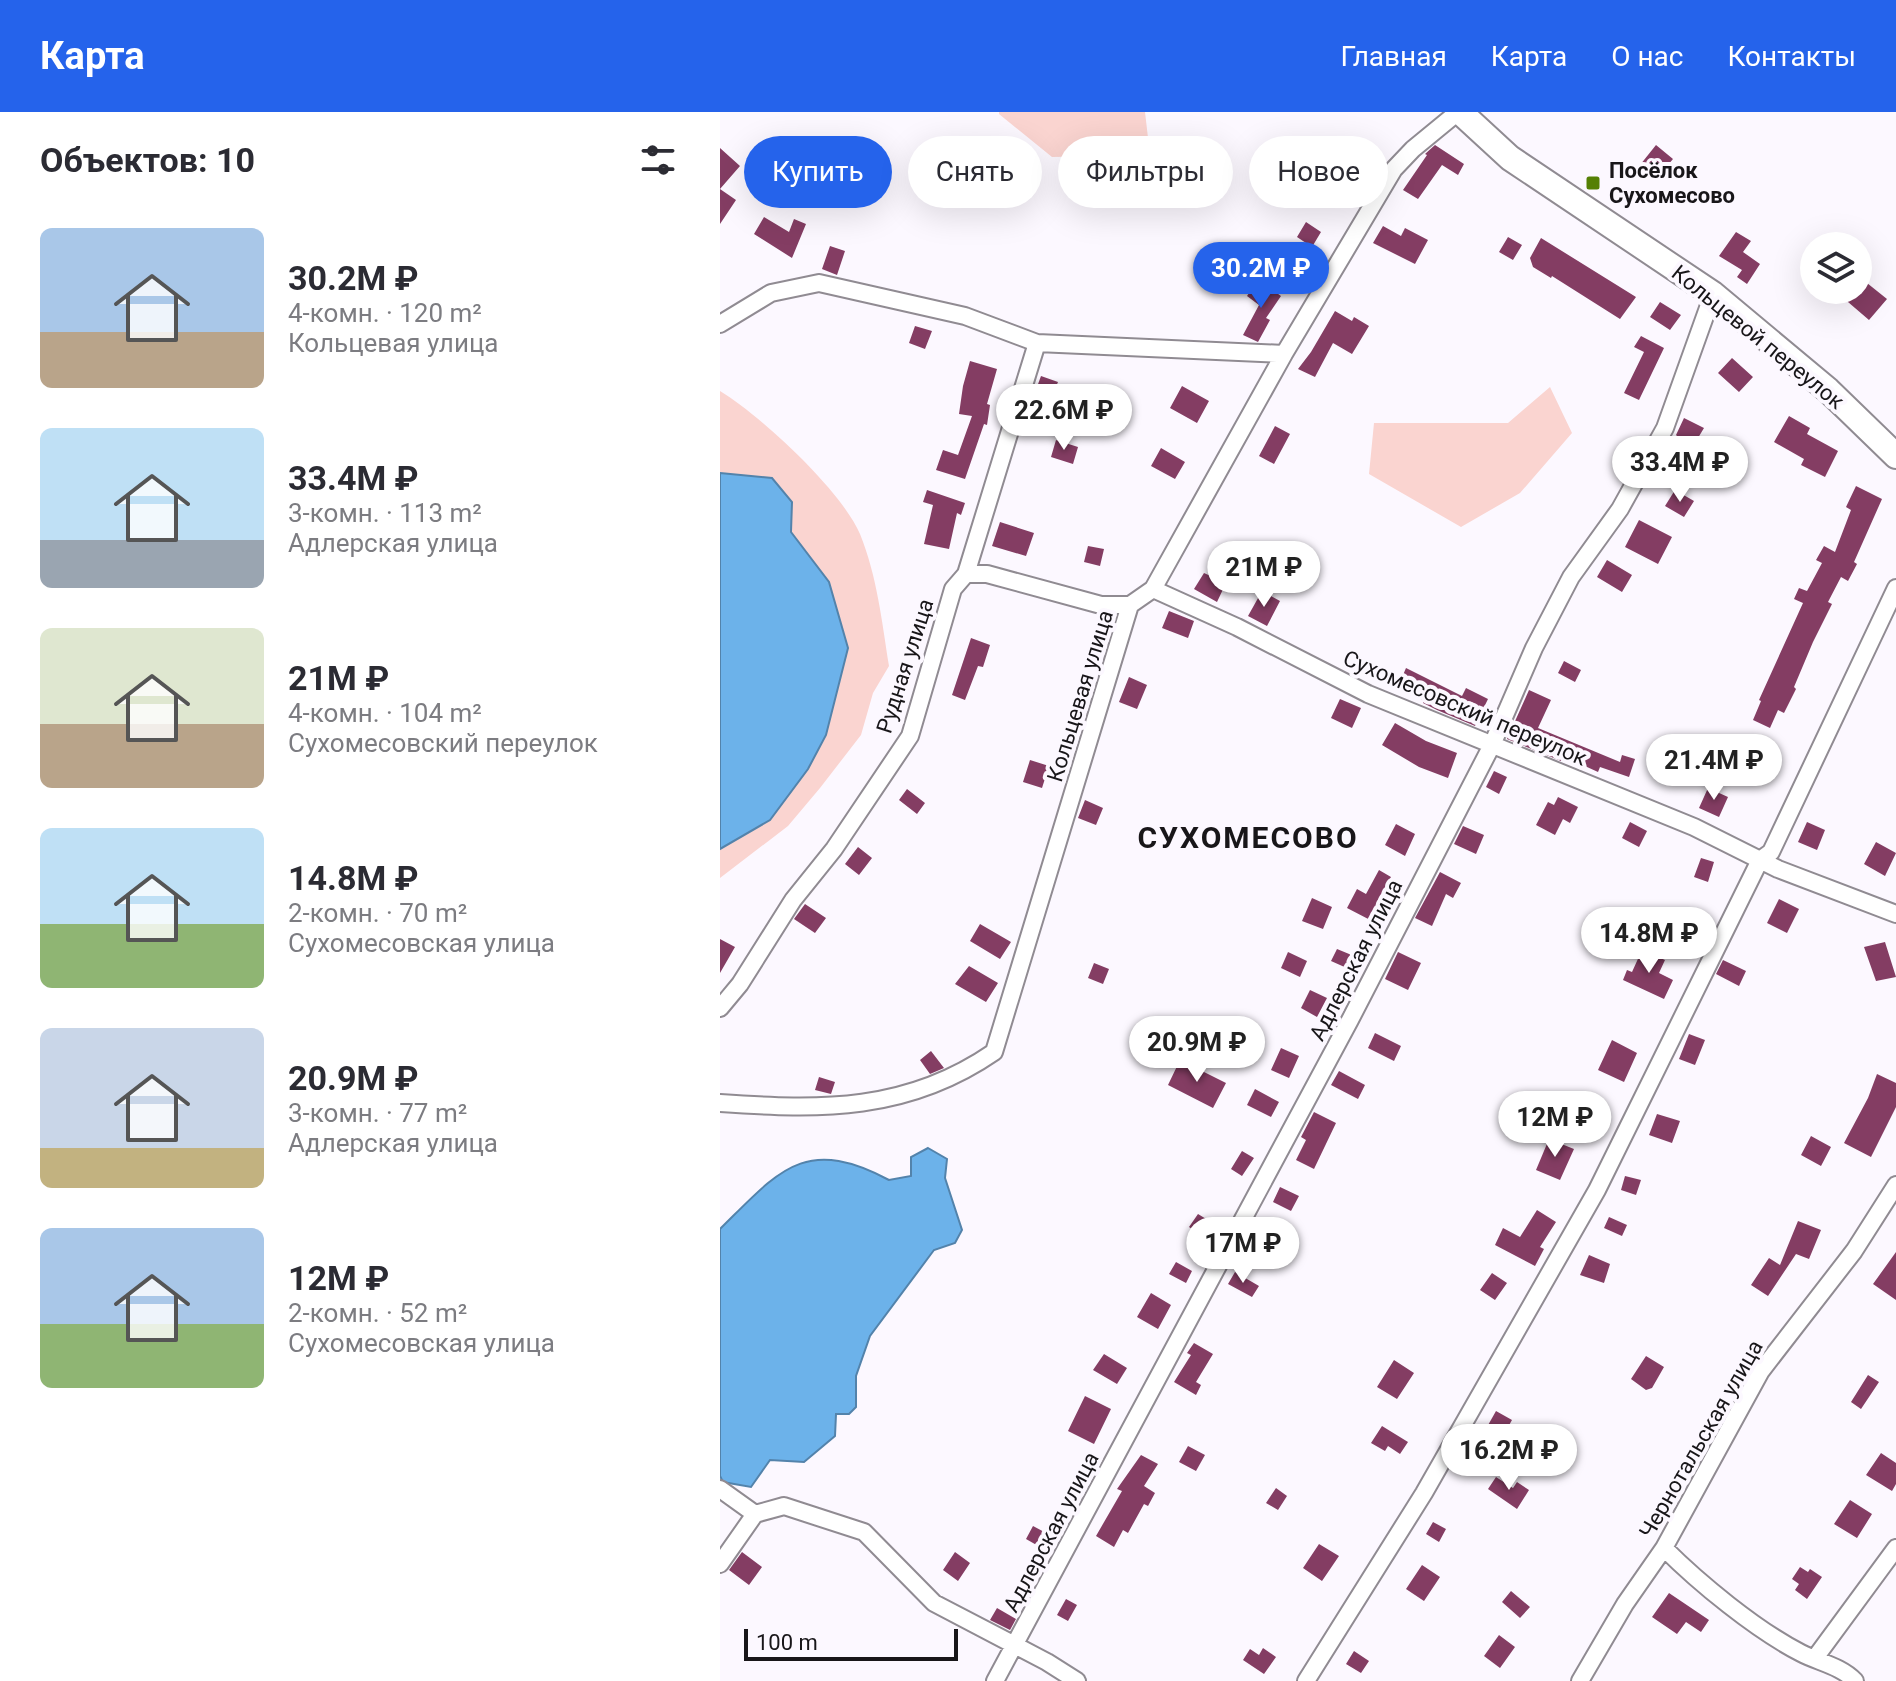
<!DOCTYPE html>
<html lang="ru">
<head>
<meta charset="utf-8">
<style>
	:root { --surface:#fff; --page:#f7f7f7; --text:#2b2b33; --muted:#7c7c81; --accent:#2563eb }
	body { margin:0; font-family:Roboto,sans-serif; background:var(--page); color:var(--text); height:100vh; display:flex; flex-direction:column; font-size:30px; white-space:nowrap }
	* { box-sizing:border-box; margin:0 }
	p { font-size:26px; color:var(--muted) }
	.icon { flex:none; width:44px; height:44px; fill:none; stroke:currentColor; stroke-width:2; stroke-linecap:round; stroke-linejoin:round }
	.map { position:relative; flex:1; overflow:hidden }
	.panel { display:flex; flex-direction:column; background:var(--surface); width:720px }
	.panel>* { flex:none }
	.top-card { position:absolute; left:24px; top:24px; width:760px; height:72px; display:flex; gap:16px }
	.tools { position:absolute; left:1080px; top:120px; display:grid; gap:16px }
	.tools a { display:grid; place-items:center; width:72px; height:72px; border-radius:50%; background:var(--surface); box-shadow:0 8px 32px #0002; font-size:40px }
	.scale { position:absolute; left:24px; bottom:20px; width:214px; box-sizing:border-box; padding-left:8px; border:4px solid #181619; border-top:0; font-size:22px; line-height:28px; white-space:nowrap; color:#181619; -webkit-text-stroke:6px #fcf8ff; paint-order:stroke }
	.price { position:absolute; translate:-50% -68px; padding:0 18px; border-radius:28px; background:#fff; color:#222; font-size:26px; line-height:52px; filter:drop-shadow(0 2px 4px #0008) }
	.price::after { content:''; position:absolute; left:50%; top:48px; width:24px; height:18px; margin-left:-12px; background:inherit; clip-path:polygon(0 0,100% 0,50% 100%) }
	.price.on { background:var(--accent); color:#fff }
	ul { padding:0; list-style:none }
	li { display:flex; align-items:center; gap:24px; height:200px; padding:0 40px }
	li span { display:grid; place-items:center; flex:none; width:224px; height:160px; border-radius:12px; color:#555 }
	li>.icon { margin-inline-start:auto }
	span .icon { width:96px; height:96px; fill:#fffc; stroke-width:1 }
	li b { font-size:34px }
	h2 { display:flex; justify-content:space-between; align-items:center; height:96px; padding:0 40px; font-size:34px }
	.tag { padding:0 28px; border-radius:36px; background:var(--surface); box-shadow:0 8px 32px #0002; font-size:28px; line-height:72px }
	.tag.on { background:var(--accent); color:#fff }
	header { display:flex; align-items:center; gap:48px; box-sizing:border-box; height:112px; padding:0 40px; background:var(--accent); color:#fff }
	header strong { font-size:38px }
	nav { display:flex; gap:44px; margin-inline-start:auto; font-size:28px }
	main { display:flex; flex:1; min-height:0 }
	.map>svg:first-child { display:block }
	.green { fill:#fad4d0 }
	.water { fill:#6cb2ea; stroke:#5383ab; stroke-width:2 }
	.building { fill:#843d63 }
	.lines { fill:none; stroke-linecap:round; stroke-linejoin:round }
	.street-casing { stroke:#908b92; stroke-width:20 }
	.secondary-casing { stroke:#908b92; stroke-width:28 }
	.street { stroke:#fff; stroke-width:16 }
	.secondary { stroke:#fff; stroke-width:24 }
	.poi-dot { fill:#558004; stroke:#fcf8ff; stroke-width:3 }
	.labels { text-anchor:middle; dominant-baseline:central; stroke-width:8; stroke-linejoin:round; paint-order:stroke }
	.poi-label { font-size:22px; font-weight:bold; fill:#181619; stroke:#fcf8ff; text-anchor:start }
	.street-label { font-size:22px; fill:#181619; stroke:#fcf8ff }
	.district-label { font-size:30px; font-weight:bold; letter-spacing:2px; fill:#181619; stroke:#fcf8ff }
</style>
</head>
<body>
<header>
<strong>Карта</strong>
<nav><a>Главная</a><a>Карта</a><a>О нас</a><a>Контакты</a></nav>
</header>
<main>
<section class="panel">
<h2>Объектов: 10<svg class="icon" aria-label="filters" viewBox="0 0 24 24"><path d="M4 7h16M4 17h16"/><circle cx="9" cy="7" r="2"/><circle cx="15" cy="17" r="2"/></svg></h2>
<ul>
<li><span style="background:linear-gradient(#a9c7e8 65%,#b9a48a 0)"><svg class="icon" aria-label="home" viewBox="0 0 24 24"><path d="M3 11l9-7 9 7M6 9v11h12V9"/></svg></span><div><b>30.2M ₽</b><p>4-комн. · 120 m²</p><p>Кольцевая улица</p></div></li>
<li><span style="background:linear-gradient(#bfe0f5 70%,#9aa5b1 0)"><svg class="icon" aria-label="home" viewBox="0 0 24 24"><path d="M3 11l9-7 9 7M6 9v11h12V9"/></svg></span><div><b>33.4M ₽</b><p>3-комн. · 113 m²</p><p>Адлерская улица</p></div></li>
<li><span style="background:linear-gradient(#dfe7d0 60%,#b9a48a 0)"><svg class="icon" aria-label="home" viewBox="0 0 24 24"><path d="M3 11l9-7 9 7M6 9v11h12V9"/></svg></span><div><b>21M ₽</b><p>4-комн. · 104 m²</p><p>Сухомесовский переулок</p></div></li>
<li><span style="background:linear-gradient(#bfe0f5 60%,#8fb573 0)"><svg class="icon" aria-label="home" viewBox="0 0 24 24"><path d="M3 11l9-7 9 7M6 9v11h12V9"/></svg></span><div><b>14.8M ₽</b><p>2-комн. · 70 m²</p><p>Сухомесовская улица</p></div></li>
<li><span style="background:linear-gradient(#c9d6e8 75%,#c2b280 0)"><svg class="icon" aria-label="home" viewBox="0 0 24 24"><path d="M3 11l9-7 9 7M6 9v11h12V9"/></svg></span><div><b>20.9M ₽</b><p>3-комн. · 77 m²</p><p>Адлерская улица</p></div></li>
<li><span style="background:linear-gradient(#a9c7e8 60%,#8fb573 0)"><svg class="icon" aria-label="home" viewBox="0 0 24 24"><path d="M3 11l9-7 9 7M6 9v11h12V9"/></svg></span><div><b>12M ₽</b><p>2-комн. · 52 m²</p><p>Сухомесовская улица</p></div></li>
</ul>
</section>
<div class="map">
<svg width="1176" height="1569" viewBox="0 0 1176 1569">
	<rect width="100%" height="100%" fill="#fcf8ff"/>
	<!-- green -->
	<path class="green" d="M279,0H425L430,43L332,45L279,2Z
		M830,275L852,321L800,381L741,415L649,362L654,311H788Z
		M0,279C41,304 121,378 140,422C157,464 162,510 169,554L153,581L141,623L100,676L68,714L0,766V737L50,708L88,656L106,623L109,470L71,420L52,366L0,361Z"/>
	<!-- water -->
	<path class="water" d="M0,361L52,366L72,390L71,420L109,470L128,536L106,623L88,657L50,708L0,737Z
		M208,1036L227,1047L225,1066L242,1118L235,1131L214,1138L150,1224L136,1264V1295L129,1302H116L115,1324L84,1350L50,1348L31,1375L3,1370L0,1364V1117C59,1059 84,1023 169,1068L191,1064V1045Z"/>
	<!-- building -->
	<path class="building" d="M715,33L744,52L738,63L722,53L698,87L683,78L707,43L705,42Z
		M936,33L953,47L936,67L920,53Z
		M0,36L20,54L0,77Z
		M620,51L635,61L622,80L608,71Z
		M0,77L16,88L0,112Z
		M44,105L69,120L74,107L86,112L72,146L34,122Z
		M586,110L601,120L592,135L577,125Z
		M663,114L681,124L685,116L708,128L695,152L653,131Z
		M1016,120L1031,129L1023,140L1040,152L1027,172L1017,165L1022,158L999,144Z
		M788,125L802,133L793,148L779,140Z
		M821,126L916,185L900,207L832,164L831,166L813,155L810,146Z
		M110,134L125,139L117,163L102,157Z
		M1142,167L1167,187L1149,208L1114,178H1138V172Z
		M538,168L561,184L546,206L550,208L538,230L523,223L539,193L527,184Z
		M940,190L961,203L950,218L930,205Z
		M615,199L632,209L634,205L649,214L632,242L613,231L595,265L578,257L591,240Z
		M195,214L212,219L205,237L189,231Z
		M921,224L944,236L919,288L904,281L924,240L914,235Z
		M1012,246L1033,265L1019,280L998,261Z
		M250,249L277,257L267,292L270,293L267,313L264,312L245,367L216,358L223,338L238,343L252,304L239,302L243,274Z
		M321,264L338,270L323,306L307,302Z
		M462,274L489,289L477,311L450,296Z
		M1069,304L1090,316L1087,322L1118,339L1105,365L1081,353L1084,347L1054,330Z
		M964,306L984,316L963,351L948,343L958,325L956,323Z
		M555,314L570,322L554,352L539,344Z
		M336,328L358,335L353,352L331,345Z
		M441,336L465,350L455,367L431,354Z
		M1136,374L1162,387L1134,450L1137,452L1128,469L1121,465L1108,490L1112,492L1093,530L1074,575L1076,577L1064,601L1058,598L1050,616L1033,608L1041,589L1039,588L1083,491L1074,487L1079,476L1087,479L1102,451L1096,448L1104,434L1115,440L1131,398L1126,395Z
		M207,378L245,391L241,403L237,401L229,437L204,432L213,393L203,390Z
		M955,378L974,389L964,405L945,394Z
		M919,408L952,425L938,452L905,435Z
		M280,410L314,421L306,444L272,434Z
		M368,434L384,437L380,454L364,450Z
		M887,448L912,463L902,480L877,465Z
		M484,461L506,471L497,490L474,477Z
		M542,479L560,489L547,514L528,504Z
		M449,499L474,509L468,526L442,516Z
		M251,526L270,533L263,555L258,554L245,588L232,583Z
		M844,549L861,558L855,570L838,561Z
		M686,556L742,584L746,576L768,587L755,614L717,598L703,591L704,589L677,577Z
		M409,565L427,573L417,597L399,590Z
		M809,578L831,588L818,616L900,650L902,643L915,647L909,665L880,655L878,660L843,644L841,649L787,627Z
		M620,587L641,596L632,616L611,606Z
		M675,611L706,629L737,641L728,666L699,655L662,633Z
		M310,648L329,654L322,676L303,670Z
		M774,659L787,665L779,682L766,675Z
		M988,676L1008,685L999,705L979,696Z
		M187,677L205,691L197,702L179,688Z
		M838,685L858,695L850,711L843,707L835,723L816,713L828,690L834,693Z
		M365,688L383,696L376,713L358,706Z
		M910,710L927,719L919,735L902,726Z
		M1087,710L1105,718L1097,738L1078,730Z
		M676,712L695,722L685,744L665,733Z
		M743,714L764,723L756,742L734,732Z
		M1156,730L1176,741L1165,764L1144,752Z
		M138,735L152,746L139,763L125,752Z
		M981,746L994,750L988,770L974,765Z
		M659,758L671,765L658,788L664,791L654,810L627,796L637,777L646,782Z
		M720,760L741,771L733,786L726,782L712,814L695,806Z
		M592,786L612,795L603,817L582,809Z
		M1059,787L1079,797L1067,821L1047,811Z
		M85,792L106,806L95,821L74,807Z
		M260,812L291,830L280,847L250,829Z
		M0,827L15,835L0,861Z
		M1165,830L1176,865L1156,869L1144,835Z
		M617,837L634,844L629,857L611,849Z
		M922,838L945,848L939,861L953,868L944,887L903,868L907,858L912,860Z
		M568,840L587,849L580,865L561,856Z
		M678,840L701,851L688,878L665,867Z
		M1003,848L1026,859L1019,874L996,862Z
		M374,851L389,857L383,872L368,866Z
		M249,854L278,871L266,890L235,872Z
		M590,878L607,886L597,905L581,896Z
		M655,921L681,934L674,949L648,936Z
		M969,922L985,928L975,953L959,947Z
		M892,928L917,941L904,970L878,958Z
		M561,936L579,944L569,966L551,958Z
		M211,939L224,956L210,962L200,948Z
		M460,948L506,971L493,996L448,973Z
		M619,959L645,973L638,987L611,973Z
		M1157,962L1176,971V995L1151,1045L1124,1031L1148,986Z
		M99,965L115,970L111,982L95,978Z
		M535,977L559,990L551,1005L527,993Z
		M594,1000L616,1011L594,1057L576,1048L586,1028L581,1025Z
		M937,1002L960,1009L952,1031L929,1023Z
		M1091,1024L1111,1035L1101,1054L1081,1043Z
		M829,1027L854,1037L840,1068L816,1058Z
		M522,1039L534,1046L522,1064L511,1057Z
		M905,1064L921,1068L916,1083L901,1078Z
		M560,1075L579,1084L571,1099L553,1090Z
		M817,1098L836,1110L820,1135L824,1137L815,1154L775,1133L783,1116L800,1125Z
		M478,1102L496,1113L487,1127L469,1115Z
		M889,1105L907,1113L902,1124L884,1116Z
		M1078,1109L1101,1118L1089,1147L1076,1142L1048,1184L1031,1173L1049,1146L1060,1153Z
		M1176,1140V1188L1153,1172Z
		M869,1143L890,1152L884,1171L860,1163Z
		M456,1150L472,1159L466,1171L449,1162Z
		M515,1160L539,1174L532,1185L508,1172Z
		M772,1161L787,1171L775,1188L760,1178Z
		M431,1181L451,1193L438,1217L417,1205Z
		M474,1231L493,1242L476,1270L481,1273L476,1283L454,1270L471,1243L467,1241Z
		M384,1242L407,1256L397,1272L373,1258Z
		M926,1244L944,1255L932,1276L926,1278L911,1267Z
		M674,1248L694,1261L677,1287L657,1275Z
		M1148,1263L1159,1270L1141,1297L1131,1290Z
		M365,1284L391,1297L374,1332L348,1319Z
		M776,1299L792,1308L783,1324L767,1315Z
		M662,1314L688,1330L680,1342L668,1334L665,1339L651,1331Z
		M468,1334L485,1343L476,1359L459,1350Z
		M1161,1341L1176,1351V1372L1172,1379L1146,1363Z
		M421,1343L438,1352L424,1374L435,1381L428,1394L424,1392L408,1421L403,1418L394,1435L376,1424L402,1379L397,1377Z
		M776,1365L793,1376L797,1370L809,1378L797,1397L768,1377Z
		M556,1376L567,1384L558,1398L546,1391Z
		M1130,1388L1152,1402L1137,1426L1114,1412Z
		M713,1410L726,1417L719,1430L706,1422Z
		M313,1414L328,1422L320,1435L306,1427Z
		M599,1432L619,1444L602,1469L583,1456Z
		M22,1440L42,1455L29,1473L9,1458Z
		M235,1440L250,1451L238,1469L223,1458Z
		M702,1453L720,1465L704,1489L686,1477Z
		M1080,1455L1088,1460L1090,1457L1102,1465L1087,1487L1075,1478L1079,1472L1072,1467Z
		M791,1479L810,1495L800,1506L782,1490Z
		M949,1481L989,1508L981,1520L966,1510L957,1522L932,1505Z
		M346,1487L357,1493L348,1509L337,1503Z
		M277,1496L296,1507L290,1518L270,1508Z
		M779,1523L795,1535L780,1556L764,1544Z
		M543,1536L556,1545L544,1562L523,1548L530,1537L539,1543Z
		M634,1539L649,1549L641,1561L626,1552Z"/>
	<g class="lines">
		<defs>
			<path id="street" d="M0,212L51,181L99,171L245,204L317,231L564,242
				M246,462H267L381,493H410
				M433,477L517,515L648,582L974,715L1058,757L1176,802
				M0,896L20,872L73,788L114,737L190,624L233,477L246,462L317,231
				M0,991C101,998 187,1000 274,940L410,493L433,477L564,242L674,57L693,37L738,0
				M0,1377L35,1402L64,1394L144,1420L214,1491L327,1550L357,1569
				M944,1436C979,1471 1036,1518 1081,1541C1098,1550 1121,1554 1135,1569
				M0,1452L35,1402
				M1095,1546L1176,1436
				M275,1569L630,908L772,633L814,536L851,465L900,397L945,316L993,182
				M586,1569L704,1381L877,1078L1040,748L1051,740L1176,476
				M860,1569L905,1492L944,1436L1041,1259L1134,1139L1176,1073"/>
			<path id="secondary" d="M740,0L790,46L993,182L1108,278L1176,344"/>
		</defs>
		<!-- street casing -->
		<use href="#street" class="street-casing"/>
		<!-- secondary casing -->
		<use href="#secondary" class="secondary-casing"/>
		<!-- street -->
		<use href="#street" class="street"/>
		<!-- secondary -->
		<use href="#secondary" class="secondary"/>
	</g>
	<!-- markers -->
	<rect class="poi-dot" x="865" y="63" width="16" height="16" rx="4"/>
	<g class="labels">
		<!-- poi labels -->
		<g class="poi-label">
			<text x="889" y="58">Посёлок<tspan x="889" dy="25">Сухомесово</tspan></text>
		</g>
		<!-- street labels -->
		<g class="street-label">
			<text transform="translate(1038 225) rotate(39)">Кольцевой переулок</text>
			<text transform="translate(185 554) rotate(-72)">Рудная улица</text>
			<text transform="translate(360 584) rotate(-73)">Кольцевая улица</text>
			<text transform="translate(745 596) rotate(23)">Сухомесовский переулок</text>
			<text transform="translate(636 848) rotate(-63)">Адлерская улица</text>
			<text transform="translate(981 1327) rotate(-60)">Чернотальская улица</text>
			<text transform="translate(331 1420) rotate(-62)">Адлерская улица</text>
		</g>
		<!-- district labels -->
		<g class="district-label">
			<text x="528" y="725">СУХОМЕСОВО</text>
		</g>
	</g>
</svg>
<div class="tools">
<a><svg class="icon" aria-label="layers" viewBox="0 0 24 24"><path d="M12 4l9 5-9 5-9-5zM3 14l9 5 9-5"/></svg></a>
</div>
<div class="scale">100 m</div>
<b class="price on" style="left:541px;top:198px">30.2M ₽</b>
<b class="price" style="left:344px;top:340px">22.6M ₽</b>
<b class="price" style="left:960px;top:392px">33.4M ₽</b>
<b class="price" style="left:544px;top:497px">21M ₽</b>
<b class="price" style="left:994px;top:690px">21.4M ₽</b>
<b class="price" style="left:929px;top:863px">14.8M ₽</b>
<b class="price" style="left:477px;top:972px">20.9M ₽</b>
<b class="price" style="left:835px;top:1047px">12M ₽</b>
<b class="price" style="left:523px;top:1173px">17M ₽</b>
<b class="price" style="left:789px;top:1380px">16.2M ₽</b>
<div class="top-card">
<a class="tag on">Купить</a>
<a class="tag">Снять</a>
<a class="tag">Фильтры</a>
<a class="tag">Новое</a>
</div>
</div>
</main>
</body>
</html>
